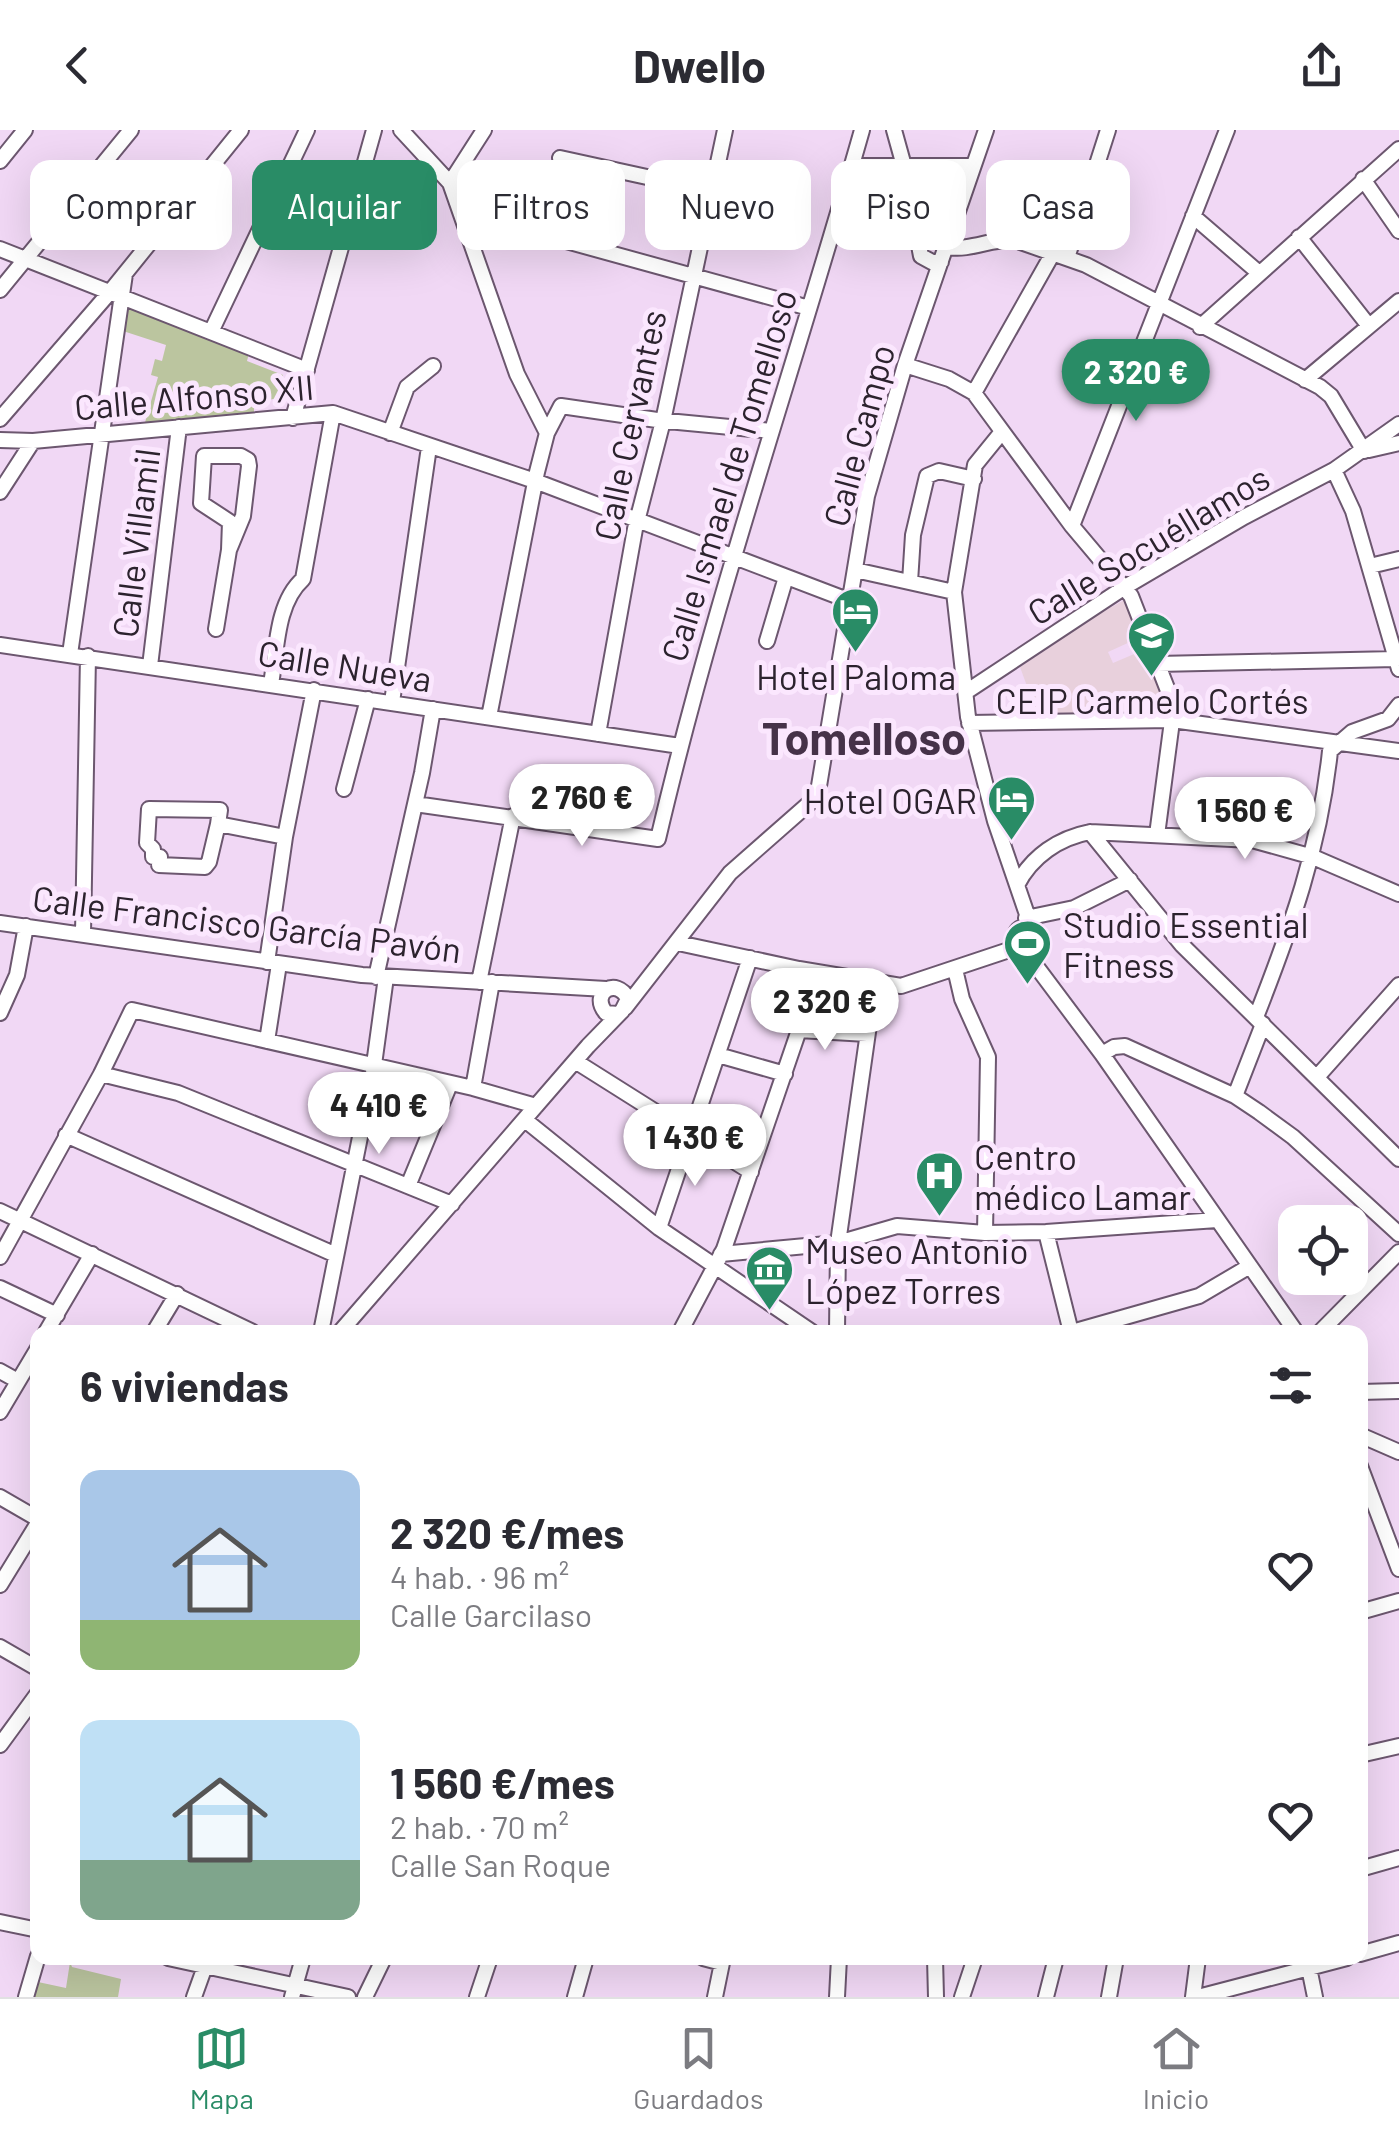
<!DOCTYPE html>
<html lang="es">
<head>
<meta charset="utf-8">
<style>
	:root { --surface:#fff; --page:#f7f7f7; --text:#2b2b33; --muted:#7c7c81; --line:#e1e1e2; --accent:#298c66 }
	body { margin:0; font-family:Barlow,sans-serif; background:var(--page); color:var(--text); height:100vh; display:flex; flex-direction:column; font-size:38px; white-space:nowrap }
	* { box-sizing:border-box; margin:0 }
	p { font-size:32px; color:var(--muted) }
	.icon { flex:none; width:55px; height:55px; fill:none; stroke:currentColor; stroke-width:2; stroke-linecap:round; stroke-linejoin:round }
	.map { position:relative; flex:1; overflow:hidden }
	.sheet { position:absolute; left:30px; top:1195px; width:1338px; height:640px; display:flex; flex-direction:column; background:var(--surface); border-radius:20px; box-shadow:0 10px 40px #0002 }
	.sheet>* { flex:none }
	.hud { position:absolute; left:30px; top:30px; width:1340px; height:90px; display:flex; gap:20px }
	.tools { position:absolute; left:1278px; top:1075px; display:grid; gap:20px }
	.tools a { display:grid; place-items:center; width:90px; height:90px; border-radius:20px; background:var(--surface); box-shadow:0 10px 40px #0002; font-size:50px }
	.price { position:absolute; translate:-50% -85px; padding:0 22px; border-radius:35px; background:#fff; color:#222; font-size:32px; line-height:65px; filter:drop-shadow(0 2px 5px #0008) }
	.price::after { content:''; position:absolute; left:50%; top:60px; width:30px; height:22px; margin-left:-15px; background:inherit; clip-path:polygon(0 0,100% 0,50% 100%) }
	.price.active { background:var(--accent); color:#fff }
	ul { padding:0; list-style:none }
	li { display:flex; align-items:center; gap:30px; height:250px; padding:0 50px }
	li span { display:grid; place-items:center; flex:none; width:280px; height:200px; border-radius:20px; color:#555 }
	li>.icon { margin-inline-start:auto }
	span .icon { width:120px; height:120px; fill:#fffc; stroke-width:1 }
	li b { font-size:42px }
	h2 { display:flex; justify-content:space-between; align-items:center; height:120px; padding:0 50px; font-size:42px }
	.chip { padding:0 35px; border-radius:20px; background:var(--surface); box-shadow:0 10px 40px #0002; font-size:35px; line-height:90px }
	.chip.active { background:var(--accent); color:#fff }
	header { display:flex; justify-content:space-between; align-items:center; height:130px; padding:0 50px; background:var(--surface); font-size:45px; font-weight:700 }
	.tabs { display:flex; justify-content:space-around; align-items:center; height:140px; border-top:2px solid var(--line); background:var(--surface); font-size:28px; color:var(--muted) }
	.tabs a { display:grid; justify-items:center; gap:5px }
	.tabs .active { color:var(--accent) }
	.map>svg:first-child { display:block }
	.education { fill:#e8d0dc }
	.green { fill:#bbc59f }
	.lines { fill:none; stroke-linecap:round; stroke-linejoin:round }
	.minor-casing { stroke:#6c576f; stroke-width:18 }
	.minor { stroke:#fff; stroke-width:14 }
	.labels { text-anchor:middle; dominant-baseline:central; stroke-width:10; stroke-linejoin:round; paint-order:stroke }
	.street-label { font-size:35px; fill:#2c232e; stroke:#fbe7fe }
	.poi-label { font-size:35px; fill:#2c232e; stroke:#fbe7fe; text-anchor:start }
	.district-label { font-size:45px; font-weight:bold; fill:#463249; stroke:#fbe7fe }
</style>
</head>
<body>
<header><svg class="icon" aria-label="back" viewBox="0 0 24 24"><path d="M15 5l-7 7 7 7"/></svg>Dwello<svg class="icon" aria-label="share" viewBox="0 0 24 24"><path d="M12 15V3M7 8l5-5 5 5M5 13v7h14v-7"/></svg></header>
<div class="map">
<svg width="1399" height="1867" viewBox="0 0 1399 1867">
	<rect width="100%" height="100%" fill="#f1d8f5"/>
	<!-- education -->
	<path class="education" d="M1126,469L1141,507L1108,522L1113,533L1146,519L1167,575L1166,584L1058,585L1055,573L1035,578L1020,537L1059,511L1058,507Z"/>
	<!-- green -->
	<path class="green" d="M127,177L249,223L247,231L283,245L278,268L254,273V288L144,296L158,247L151,245L155,229L162,231L166,215L123,201Z
		M70,1832L72,1837L121,1849L118,1867H34L38,1852L66,1858Z"/>
	<g class="lines">
		<defs>
			<path id="minor" d="M401,0L450,53L517,244L547,303
				M894,0L904,36L921,126L932,132H941
				M560,28L711,61
				M0,31L25,0
				M852,36H973
				M1363,49L1399,101
				M450,53L484,0
				M461,82L809,178
				M1193,86L1259,143
				M1299,107L1369,196
				M948,117C971,121 992,108 1015,110L1086,135L1320,257L1331,266L1364,321
				M0,119L307,240
				M1067,128L1108,0
				M0,160L131,0
				M1200,197L1399,19
				M211,202L307,0
				M905,235L949,249L974,263L1072,396L1131,466L1174,576L1157,705
				M1305,250L1399,171
				M974,263L1053,123
				M293,288L374,0
				M0,289L110,162L241,0
				M390,303L407,257L433,236
				M1001,303L975,335L954,462L968,587L995,691L1032,799
				M0,310L33,311L333,283L535,351L850,471
				M1369,320L1399,313
				M1334,340L1353,381L1399,539
				M0,362L33,311
				M1072,396L1227,0
				M1370,436L1399,429
				M855,440L954,462
				M910,452L913,405L927,346L939,341L974,349
				M216,499L229,420L243,386L249,336L248,330L241,326H204L201,373L230,392L229,420
				M767,511L786,447
				M0,515L680,616
				M70,524L125,144
				M1157,534L1396,529
				M150,536L179,297
				M271,554C277,520 276,473 303,449L333,283
				M966,562L1125,457L1244,387L1334,340L1399,294
				M392,572L429,317
				M489,587L537,342L547,303L561,276L657,290L771,301
				M969,593L1172,590L1399,621
				M598,604L635,399L663,291L725,0
				M344,659L368,569
				M415,674L658,709C714,469 795,237 862,0
				M218,694L209,732L205,737L159,735L160,727H153V719L147,713L149,679L220,680L218,694L285,707
				M1090,702L1182,815L1399,1029
				M1017,755C1032,726 1059,708 1090,702L1252,710L1313,727L1399,764
				M1026,788L1074,778L1130,750
				M0,793L362,845L606,859
				M1015 807a10 10 0 1 1 20 0a10 10 0 1 1-20 0Z
				M83,804L88,526
				M678,813L799,839L901,856L1021,816L1102,924L1296,1202
				M267,832L285,707L314,560
				M955,839L962,869L988,927L985,1103
				M376,847L422,643L433,579
				M479,852L513,686
				M625,878L730,743L813,670L818,662L867,366L905,235L986,0
				M0,883L17,845L26,796
				M1256,887C1291,798 1320,717 1330,621L1352,602L1388,589L1399,575
				M267,911L279,834
				M1102,924L1114,917L1125,916L1235,966L1259,982L1293,1007L1399,1104
				M718,925L785,944
				M575,931L751,1042
				M101,944L178,963L452,1074
				M1317,947L1399,855
				M473,958L492,852
				M1235,966L1263,894
				M525,990L659,1098L812,1202
				M66,1005L336,1125
				M408,1056L450,954
				M0,1081L253,1202
				M659,1098L750,828
				M1046,1102L1071,1202
				M721,1124L838,1113L897,1096L985,1103L1046,1102L1217,1090
				M0,1127L101,944L132,880L473,958L536,976
				M0,1158L57,1185
				M46,1202L92,1124
				M154,1202L177,1164
				M321,1202L373,942L386,847
				M340,1202L588,916L622,881L628,869C617,846 589,863 606,883L618,884
				M680,1202L724,1119L799,900L867,904
				M837,1202L838,1113L875,853
				M1072,1202L1199,1166L1250,1136
				M1320,1202L1399,1122
				M0,1241L18,1251
				M1360,1262L1399,1261
				M0,1282L38,1218
				M1360,1305L1399,1322
				M1360,1336L1399,1439
				M0,1367L38,1389
				M0,1455L38,1393
				M1360,1482L1399,1471
				M0,1517L38,1539
				M0,1615L38,1563
				M1360,1625L1399,1616
				M1360,1739L1399,1728
				M0,1792L38,1800
				M1360,1824L1399,1813
				M168,1828L348,1867
				M703,1828L722,1833
				M935,1828L936,1867
				M1307,1828L1315,1867
				M26,1867L38,1826
				M194,1867L208,1828
				M292,1867L303,1828
				M365,1867L384,1828
				M477,1867L490,1828
				M575,1867L586,1828
				M715,1867L723,1828
				M837,1867L839,1828
				M962,1867L975,1828
				M1046,1867L1056,1828
				M1109,1867L1116,1828
				M1193,1867L1198,1828
				M1198,1867L1347,1828"/>
		</defs>
		<!-- minor casing -->
		<use href="#minor" class="minor-casing"/>
		<!-- minor -->
		<use href="#minor" class="minor"/>
	</g>
	<!-- icons -->
	<defs>
		<symbol id="hotel-pin" viewBox="-11 -11 22 30"><path d="M0 17L-7.5 6A9.5 9.5 0 1 1 7.5 6Z" fill="#298c66" stroke="#fbe7fe"/><path d="M-6-4.5h1.5V1H6V5H4.5V3h-9V5H-6ZM-4 0a1.8 1.8 0 1 1 3.6 0ZM.5 0V-2.5h3Q6-2.5 6 0Z" fill="#fff"/></symbol>
		<symbol id="school-pin" viewBox="-11 -11 22 30"><path d="M0 17L-7.5 6A9.5 9.5 0 1 1 7.5 6Z" fill="#298c66" stroke="#fbe7fe"/><path d="M0-5L7-2L0 1L-7-2ZM-4 1L0 2.5L4 1V4Q0 6-4 4Z" fill="#fff"/></symbol>
		<symbol id="stadium-pin" viewBox="-11 -11 22 30"><path d="M0 17L-7.5 6A9.5 9.5 0 1 1 7.5 6Z" fill="#298c66" stroke="#fbe7fe"/><path d="M0-5a6.5 5 0 1 0 0 10a6.5 5 0 1 0 0-10ZM-3.5-1.8h7v3.6h-7Z" fill="#fff"/></symbol>
		<symbol id="hospital-pin" viewBox="-11 -11 22 30"><path d="M0 17L-7.5 6A9.5 9.5 0 1 1 7.5 6Z" fill="#298c66" stroke="#fbe7fe"/><path d="M-5-5h3v3.5h4V-5h3V5h-3V1.5h-4V5h-3Z" fill="#fff"/></symbol>
		<symbol id="museum-pin" viewBox="-11 -11 22 30"><path d="M0 17L-7.5 6A9.5 9.5 0 1 1 7.5 6Z" fill="#298c66" stroke="#fbe7fe"/><path d="M0-6L6-3V-2H-6V-3ZM-5-1h2V3h-2ZM-1-1h2V3h-2ZM3-1h2V3H3ZM-6 4H6V6H-6Z" fill="#fff"/></symbol>
	</defs>
	<g fill-rule="evenodd">
		<use href="#hotel-pin" x="828" y="454" width="55" height="75"/>
		<use href="#school-pin" x="1124" y="478" width="55" height="75"/>
		<use href="#hotel-pin" x="984" y="642" width="55" height="75"/>
		<use href="#stadium-pin" x="1000" y="786" width="55" height="75"/>
		<use href="#hospital-pin" x="912" y="1018" width="55" height="75"/>
		<use href="#museum-pin" x="742" y="1112" width="55" height="75"/>
	</g>
	<g class="labels">
		<!-- street labels -->
		<g class="street-label">
			<text transform="translate(194 266) rotate(-5)">Calle Alfonso XII</text>
			<text transform="translate(629 295) rotate(-78)">Calle Cervantes</text>
			<text transform="translate(858 305) rotate(-75)">Calle Campo</text>
			<text transform="translate(728 345) rotate(-73)">Calle Ismael de Tomelloso</text>
			<text transform="translate(135 413) rotate(-83)">Calle Villamil</text>
			<text transform="translate(1148 414) rotate(-31)">Calle Socuéllamos</text>
			<text transform="translate(345 535) rotate(9)">Calle Nueva</text>
			<text transform="translate(247 793) rotate(7)">Calle Francisco García Pavón</text>
		</g>
		<!-- poi labels -->
		<g class="poi-label">
			<text x="856" y="546" text-anchor="middle">Hotel Paloma</text>
			<text x="1152" y="570" text-anchor="middle">CEIP Carmelo Cortés</text>
			<text x="977" y="670" text-anchor="end">Hotel OGAR</text>
			<text x="1063" y="794">Studio Essential<tspan x="1063" dy="40">Fitness</tspan></text>
			<text x="974" y="1026">Centro<tspan x="974" dy="40">médico Lamar</tspan></text>
			<text x="805" y="1120">Museo Antonio<tspan x="805" dy="40">López Torres</tspan></text>
		</g>
		<!-- district labels -->
		<g class="district-label">
			<text x="864" y="607">Tomelloso</text>
		</g>
	</g>
</svg>
<div class="tools">
<a><svg class="icon" aria-label="locate" viewBox="0 0 24 24"><circle cx="12" cy="12" r="6"/><path d="M12 2v4M12 18v4M2 12h4M18 12h4"/></svg></a>
</div>
<b class="price active" style="left:1136px;top:294px">2 320 €</b>
<b class="price" style="left:582px;top:719px">2 760 €</b>
<b class="price" style="left:1245px;top:732px">1 560 €</b>
<b class="price" style="left:825px;top:923px">2 320 €</b>
<b class="price" style="left:379px;top:1027px">4 410 €</b>
<b class="price" style="left:695px;top:1059px">1 430 €</b>
<div class="hud">
<a class="chip">Comprar</a>
<a class="chip active">Alquilar</a>
<a class="chip">Filtros</a>
<a class="chip">Nuevo</a>
<a class="chip">Piso</a>
<a class="chip">Casa</a>
</div>
<section class="sheet">
<h2>6 viviendas<svg class="icon" aria-label="filters" viewBox="0 0 24 24"><path d="M4 7h16M4 17h16"/><circle cx="9" cy="7" r="2"/><circle cx="15" cy="17" r="2"/></svg></h2>
<ul>
<li><span style="background:linear-gradient(#a9c7e8 75%,#8fb573 0)"><svg class="icon" aria-label="home" viewBox="0 0 24 24"><path d="M3 11l9-7 9 7M6 9v11h12V9"/></svg></span><div><b>2 320 €/mes</b><p>4 hab. · 96 m²</p><p>Calle Garcilaso</p></div><svg class="icon" aria-label="heart" viewBox="0 0 24 24"><path d="M12 20l-8-8c-3-5 5-10 8-4 3-6 11-1 8 4z"/></svg></li>
<li><span style="background:linear-gradient(#bfe0f5 70%,#7fa58c 0)"><svg class="icon" aria-label="home" viewBox="0 0 24 24"><path d="M3 11l9-7 9 7M6 9v11h12V9"/></svg></span><div><b>1 560 €/mes</b><p>2 hab. · 70 m²</p><p>Calle San Roque</p></div><svg class="icon" aria-label="heart" viewBox="0 0 24 24"><path d="M12 20l-8-8c-3-5 5-10 8-4 3-6 11-1 8 4z"/></svg></li>
</ul>
</section>
</div>
<nav class="tabs">
<a class="active"><svg class="icon" aria-label="map" viewBox="0 0 24 24"><path d="M3 6l6-2 6 2 6-2v14l-6 2-6-2-6 2zM9 4v14M15 6v14"/></svg>Mapa</a>
<a><svg class="icon" aria-label="saved" viewBox="0 0 24 24"><path d="M7 4h10v16l-5-4-5 4z"/></svg>Guardados</a>
<a><svg class="icon" aria-label="home" viewBox="0 0 24 24"><path d="M3 11l9-7 9 7M6 9v11h12V9"/></svg>Inicio</a>
</nav>
</body>
</html>
